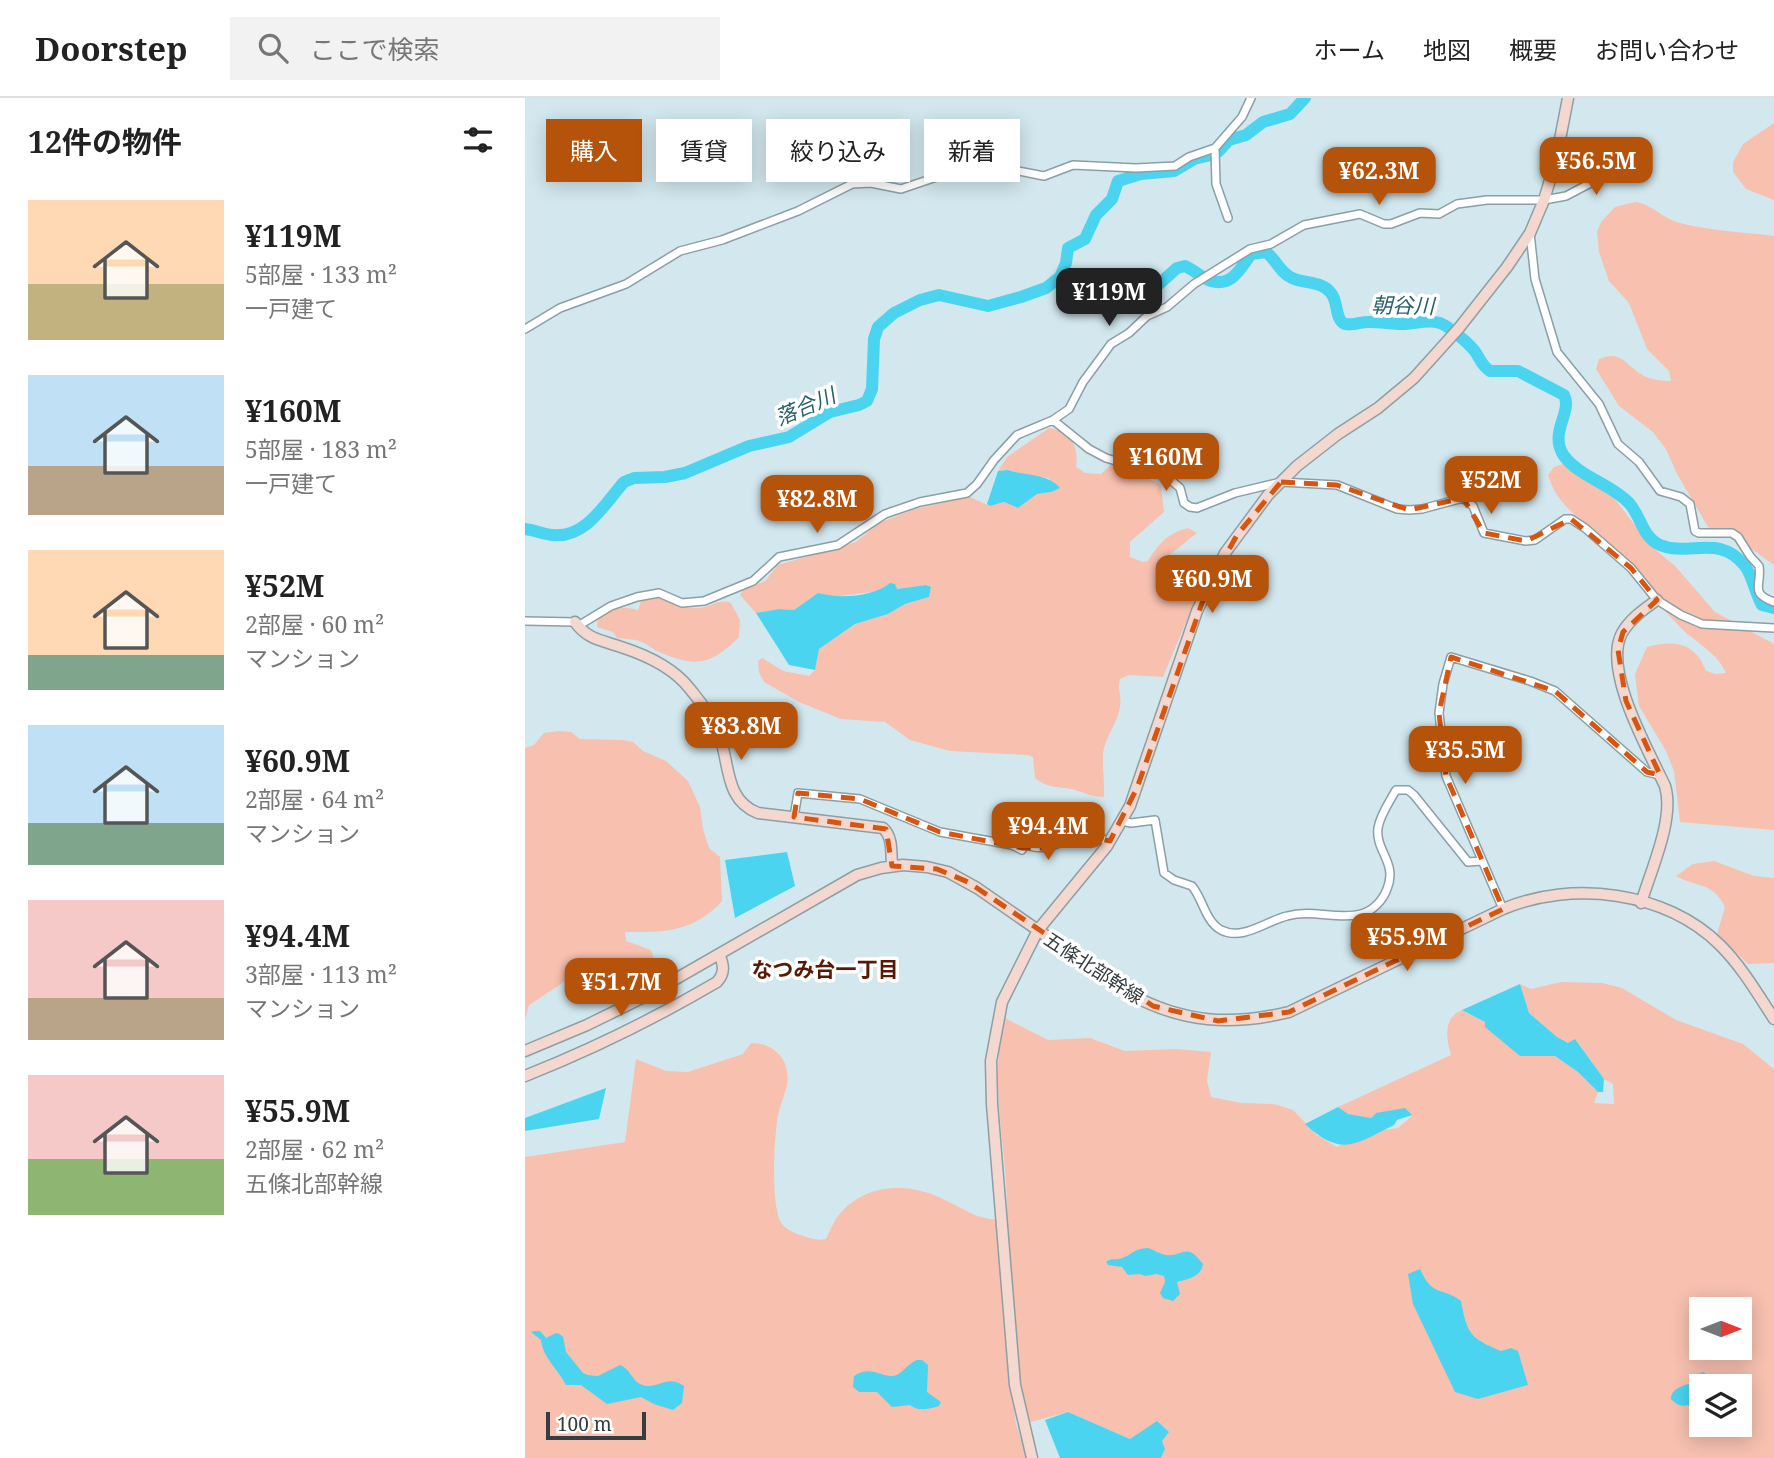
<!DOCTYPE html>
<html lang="ja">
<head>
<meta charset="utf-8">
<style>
	:root { --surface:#fff; --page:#f2f2f2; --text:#222; --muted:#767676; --line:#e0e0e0; --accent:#b45309 }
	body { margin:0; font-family:"Noto Serif","Noto Sans JP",serif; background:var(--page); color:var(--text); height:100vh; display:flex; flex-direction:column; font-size:26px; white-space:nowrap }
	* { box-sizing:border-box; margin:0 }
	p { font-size:23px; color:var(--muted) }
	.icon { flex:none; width:38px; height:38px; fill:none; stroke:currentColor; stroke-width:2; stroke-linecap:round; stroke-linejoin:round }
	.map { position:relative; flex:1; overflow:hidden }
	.sheet { display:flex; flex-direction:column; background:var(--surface); width:525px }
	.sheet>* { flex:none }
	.hud { position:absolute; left:21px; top:21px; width:665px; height:63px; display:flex; gap:14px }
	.needle { width:46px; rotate:90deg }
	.buttons { position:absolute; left:1164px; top:1199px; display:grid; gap:14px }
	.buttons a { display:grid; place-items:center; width:63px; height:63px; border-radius:0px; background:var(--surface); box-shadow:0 4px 18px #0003; font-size:35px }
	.scale { position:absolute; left:21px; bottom:18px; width:100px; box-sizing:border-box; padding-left:7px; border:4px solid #353d40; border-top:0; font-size:19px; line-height:24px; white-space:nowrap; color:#353d40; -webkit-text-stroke:5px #fff; paint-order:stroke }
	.price { position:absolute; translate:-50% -60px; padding:0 16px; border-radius:14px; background:var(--accent); color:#fff; font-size:23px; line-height:46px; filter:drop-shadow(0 2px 4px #0008) }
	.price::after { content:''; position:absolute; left:50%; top:42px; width:21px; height:16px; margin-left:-10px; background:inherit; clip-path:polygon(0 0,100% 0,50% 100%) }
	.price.current { background:#222; color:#fff }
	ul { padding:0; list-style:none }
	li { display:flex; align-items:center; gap:21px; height:175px; padding:0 28px }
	li span { display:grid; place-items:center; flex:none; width:196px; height:140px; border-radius:0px; color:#555 }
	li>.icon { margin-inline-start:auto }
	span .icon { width:84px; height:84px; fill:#fffc; stroke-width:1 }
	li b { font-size:30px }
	h2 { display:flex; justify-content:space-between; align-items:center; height:84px; padding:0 28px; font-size:30px }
	.pill { padding:0 24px; border-radius:0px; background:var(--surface); box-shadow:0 4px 18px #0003; font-size:24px; line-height:63px }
	.pill.current { background:var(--accent); color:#fff }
	header { display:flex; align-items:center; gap:42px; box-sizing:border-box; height:98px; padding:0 35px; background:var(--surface); border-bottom:2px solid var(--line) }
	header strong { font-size:33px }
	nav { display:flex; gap:38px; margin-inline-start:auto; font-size:24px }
	.search { width:490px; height:63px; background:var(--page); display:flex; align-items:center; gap:18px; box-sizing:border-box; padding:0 24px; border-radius:0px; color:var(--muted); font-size:26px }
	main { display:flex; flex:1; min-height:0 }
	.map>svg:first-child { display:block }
	.green { fill:#f7c0af; fill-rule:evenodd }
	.water { fill:#4ad4f0 }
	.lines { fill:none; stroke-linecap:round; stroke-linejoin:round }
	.river { stroke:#4ad4f0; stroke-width:12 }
	.street-casing { stroke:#8b9fa4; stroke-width:10 }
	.secondary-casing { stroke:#8b9fa4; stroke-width:13 }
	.street { stroke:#fff; stroke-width:7 }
	.secondary { stroke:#f4d8cf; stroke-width:10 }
	.marked { fill:none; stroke:#d65611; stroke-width:5; stroke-dasharray:14 9; stroke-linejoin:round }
	.labels { text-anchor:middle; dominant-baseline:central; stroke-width:7; stroke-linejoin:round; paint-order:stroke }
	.street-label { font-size:19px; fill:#353d40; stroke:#fff }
	.water-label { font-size:21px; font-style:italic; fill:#29606d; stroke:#fff }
	.neighbourhood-label { font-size:21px; font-weight:bold; fill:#591902; stroke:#fff }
</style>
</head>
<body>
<header>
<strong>Doorstep</strong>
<div class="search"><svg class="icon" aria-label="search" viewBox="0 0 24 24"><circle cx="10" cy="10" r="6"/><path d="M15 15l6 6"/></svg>ここで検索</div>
<nav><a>ホーム</a><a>地図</a><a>概要</a><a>お問い合わせ</a></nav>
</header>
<main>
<section class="sheet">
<h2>12件の物件<svg class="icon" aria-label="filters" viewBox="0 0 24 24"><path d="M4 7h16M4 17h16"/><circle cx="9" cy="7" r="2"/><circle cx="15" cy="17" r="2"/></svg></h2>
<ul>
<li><span style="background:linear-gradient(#ffd9b3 60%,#c2b280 0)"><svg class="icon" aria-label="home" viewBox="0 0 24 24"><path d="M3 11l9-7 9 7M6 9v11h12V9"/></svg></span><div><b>¥119M</b><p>5部屋 · 133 m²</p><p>一戸建て</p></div></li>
<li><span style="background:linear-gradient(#bfe0f5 65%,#b9a48a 0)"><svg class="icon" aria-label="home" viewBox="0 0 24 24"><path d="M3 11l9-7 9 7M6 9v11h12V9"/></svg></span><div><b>¥160M</b><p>5部屋 · 183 m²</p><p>一戸建て</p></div></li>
<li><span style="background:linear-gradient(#ffd9b3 75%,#7fa58c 0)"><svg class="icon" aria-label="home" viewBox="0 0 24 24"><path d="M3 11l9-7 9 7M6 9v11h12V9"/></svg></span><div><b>¥52M</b><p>2部屋 · 60 m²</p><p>マンション</p></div></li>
<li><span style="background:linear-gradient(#bfe0f5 70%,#7fa58c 0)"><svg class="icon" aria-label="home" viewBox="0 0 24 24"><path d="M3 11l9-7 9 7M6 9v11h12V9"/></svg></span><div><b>¥60.9M</b><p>2部屋 · 64 m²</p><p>マンション</p></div></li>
<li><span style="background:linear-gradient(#f6c9c9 70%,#b9a48a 0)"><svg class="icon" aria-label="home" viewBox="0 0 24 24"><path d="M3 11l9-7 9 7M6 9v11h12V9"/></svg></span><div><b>¥94.4M</b><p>3部屋 · 113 m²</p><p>マンション</p></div></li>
<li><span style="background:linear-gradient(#f6c9c9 60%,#8fb573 0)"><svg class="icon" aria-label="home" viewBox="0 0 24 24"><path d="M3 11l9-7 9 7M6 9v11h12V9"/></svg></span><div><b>¥55.9M</b><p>2部屋 · 62 m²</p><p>五條北部幹線</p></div></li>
</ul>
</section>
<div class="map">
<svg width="1249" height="1360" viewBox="0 0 1249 1360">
	<rect width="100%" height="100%" fill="#d2e8ee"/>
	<!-- green -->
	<path class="green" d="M1249,25V102L1221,91L1208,74V64L1218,46Z
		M1110,104C1127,106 1138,121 1155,125C1185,133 1218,134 1249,138V467L1228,452L1183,429L1151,374L1141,351L1128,334L1094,308L1071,271L1074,261C1096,251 1101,268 1119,278C1127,282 1137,283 1146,283L1144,273L1122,251L1104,205L1084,183L1074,154L1072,134L1076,124L1090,109Z
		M524,330C546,333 554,349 551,369L560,375L576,376L587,366L633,385L636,389L639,414L605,444V459L618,464L623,463C633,446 643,435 663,430L672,435L638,462L639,478L671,500L638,579L604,577L595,581C592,591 597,599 595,608C593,624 583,635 579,650C576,658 580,686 579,699C567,699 560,695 550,692C534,688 523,691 510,680L508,659L503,657L425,653L385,642L360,624L316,621L274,604L239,584L234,574L233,563L237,560L258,573L284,578L290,572L294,551L330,526L363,516L380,506L404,499L406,489L401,487L307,499L293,495L269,512L254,511L231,515L215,497L218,492L240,483L253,467L331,444L354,425L390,411L445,399L465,408L479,404L493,410L512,396L526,394L524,380L498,377L483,372L473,373L482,359Z
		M1038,366L1048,369L1089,400L1126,448L1150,468L1190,514L1249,546V732L1155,724L1149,673L1141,653L1114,608L1110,576L1122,549C1148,542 1170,544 1181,573L1191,576L1201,575C1193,555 1171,545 1156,530C1130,503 1106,473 1081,446C1060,423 1032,409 1023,377L1029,369Z
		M135,497C146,504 158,511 173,510C185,510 193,500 206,505L215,522L214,539C186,567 171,570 134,554C127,551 122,545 114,543C108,541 99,541 92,540L88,534L72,529L73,521C85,510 97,508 113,512L117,500Z
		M34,633L46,634L55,641L98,642L108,644L118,653L141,663L163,683L175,709L178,731L184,750L195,759L197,803C168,835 139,834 100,834L101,843L126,852L135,879L126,888L113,879L90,877L45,880L4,907L0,921V650L9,647L19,635Z
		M1189,763L1229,778L1249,780V865L1223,866L1192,836L1200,809C1188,783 1171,790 1151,778L1168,766Z
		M1036,884L1077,885L1097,890L1151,922L1218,946L1249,971V1360H636L640,1351L605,1341L543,1314L502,1325L496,1299L488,1303L491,1326L502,1360H0V1059L100,1044L111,961L141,973L163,974L218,956L226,945C250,945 266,963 262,987C260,996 256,1005 254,1013C249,1033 245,1111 257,1126C260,1131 270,1135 275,1137C285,1140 292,1143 301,1141C304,1135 307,1127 311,1121C337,1084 385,1083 422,1103C445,1114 456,1124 482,1121C484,1054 462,987 480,920L523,942L565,940L600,953L651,951L686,954L682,983L686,999L716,1005L749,1006L768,1012L792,1037L812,1049L844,1034L873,1030L887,1018L851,1015L846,1020L822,1016L813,1009L926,957C921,940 918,920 937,912L960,924L995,958H1030L1053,974L1073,994L1069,1005L1089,1006L1088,986L1079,981L1051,942L1043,945L1032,939L1004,915L995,886L1006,891ZM1176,1211H1214V1250H1176ZM1176,1288H1214V1326H1176Z"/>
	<!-- water -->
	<path class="water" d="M483,372C500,378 523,375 535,390L526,394L512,396L493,410L479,404L465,408L462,406L473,373Z
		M365,485L370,486L372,491L401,487L406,489L404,499L380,506L363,516L330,526L294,551L290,572L264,567L231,515L254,511L269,512L293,495C314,501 348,499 365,485Z
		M262,754L270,788L210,820L200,762Z
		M995,886L1004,915L1032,939L1043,945L1050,941L1079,981L1078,994H1073L1053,974L1030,958H995L960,929V924L937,912Z
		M81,990L74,1021L0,1033V1020Z
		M813,1009L823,1016L846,1020L851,1015L880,1010L887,1017L872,1022L869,1027C830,1046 817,1060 780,1026Z
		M623,1150C628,1152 635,1156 641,1157C658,1159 661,1143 678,1166C676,1179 663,1181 652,1184L655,1196L648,1203L638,1200L635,1195L640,1184L639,1178L631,1176L620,1178L615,1176L603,1177L597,1169L583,1167L581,1164C587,1159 590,1163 597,1160C609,1156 607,1151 623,1150Z
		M895,1171C908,1200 916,1188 936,1203C942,1236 945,1240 976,1253L986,1250L993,1253L1003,1287L953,1301L930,1294L888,1206L883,1176Z
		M9,1233H15L21,1240L31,1235L35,1236L38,1239L41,1254L58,1275L63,1277L73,1278L95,1267C105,1271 107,1282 115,1286C132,1294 141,1275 159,1288L157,1305L148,1312L129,1306L116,1299L82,1306L56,1287H41C33,1271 18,1260 16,1242L6,1234Z
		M392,1262H397L403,1267L402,1294L416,1304L414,1308C404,1311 393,1314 385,1307L367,1309L352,1294H334L328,1289L329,1278C346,1267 355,1279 368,1278C377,1277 383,1265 392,1262Z
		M1178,1274L1186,1279L1183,1288H1176V1321L1170,1311L1163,1307C1155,1309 1151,1306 1146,1301C1146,1289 1161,1288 1169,1283V1278Z
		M543,1314L605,1341L632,1323L644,1334L637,1343L640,1351L636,1360H535L520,1322Z"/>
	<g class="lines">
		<!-- river -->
		<path class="river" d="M535,179L552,189L609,183L633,187L652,170L660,168C669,172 677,180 686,183C707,189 716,170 726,156L741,154C751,161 754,174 767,180C780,186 797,183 806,195C813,203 810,219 818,225C825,229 837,223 845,224C856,224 867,226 877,226C890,226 903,221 915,225C925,229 941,243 949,252C955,260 956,267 965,273H993L1039,297C1048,314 1023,335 1039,358C1055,379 1086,386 1104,405C1116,418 1117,439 1135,447C1163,459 1195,435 1220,468C1228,479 1230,495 1237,507L1249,510
			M0,431C9,432 18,436 27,437C61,441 80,405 99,384L109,380L140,379L160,375L224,348L264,339L305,314L334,307L342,303L347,291L349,241L353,229L369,215L395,202L414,197L463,208L496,199L521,190L535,179L541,165L543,150L560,141L571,117L587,101L593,83L616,76L649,73L669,61L686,57L693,54L704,42L721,37L738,24L765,16L780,0"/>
		<defs>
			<path id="street" d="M690,50L691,86L703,120
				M1005,135L1010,181L1032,254L1074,306L1093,346L1114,364L1135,393L1156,399L1165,406L1170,433L1174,435H1207L1213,439L1225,458L1234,468C1237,488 1224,495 1249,504
				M0,231L35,210L101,186L155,153L197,142L273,113L327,86L346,85L376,91L453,65L519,78L548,67L611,70L650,68L664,59L690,50L717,19L726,0
				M528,322L564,351L581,360L641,378L655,390L659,405L665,409L672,410L710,395L756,384L812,387L872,411L884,412L897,411L938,400L948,408L959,435L1001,443L1010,442L1040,421H1046L1060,430L1106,470L1132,502L1156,517L1177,526L1249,530
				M0,523L50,524
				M53,528L86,508L112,499L134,495L157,505L179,503L228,483L254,459L313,447L360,416L395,404L442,395L452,386L469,362L492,337L528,322L544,311L558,284L586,246L604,235L622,218L642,209L669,186L725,151L746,146L779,127L835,116L859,126H866L895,115L914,116L932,106L962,102H1019L1041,98L1077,79L1102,77L1114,74
				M269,719L273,695L335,701L415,734L487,747L497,752L500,746
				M597,723L606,725L630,722L639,775L649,782L667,788C678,801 680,823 696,832C718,843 741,823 762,818C787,811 813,822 836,816C848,813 858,802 862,791C873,765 850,753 853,730C855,717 865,703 871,692H883L889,697L943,764L957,763
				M491,732L500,746C533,762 552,718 583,745
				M978,811L921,678L914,615L918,586L926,559L1005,583L1030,593L1122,674L1135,677"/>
			<path id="secondary" d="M50,524C63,542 77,542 96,549C121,557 148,569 165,591C176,605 188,619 194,636C205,665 199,702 233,715L358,730C368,739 366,755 367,768
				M1116,805C1126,772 1150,720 1140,688C1124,653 1077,572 1097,535C1105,521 1119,511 1132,502
				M0,953L62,927L121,898L332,777L356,770L378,767L402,769L423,774L452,790L605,896C658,925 706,928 764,914L978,811C1047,782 1140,793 1195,847C1217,869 1232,895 1249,921
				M0,978C68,951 129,921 192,884C200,875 199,867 194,856
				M507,1360L490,1287L467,1006L466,963L477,904L513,832L582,748L605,708L672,513L700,455L743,397L772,368L813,336L853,310L889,280L934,230L982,169L1005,135L1019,102L1031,62L1043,0"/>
		</defs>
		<!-- street casing -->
		<use href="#street" class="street-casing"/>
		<!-- secondary casing -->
		<use href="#secondary" class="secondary-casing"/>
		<!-- street -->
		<use href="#street" class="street"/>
		<!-- secondary -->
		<use href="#secondary" class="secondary"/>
	</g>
	<!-- marked area -->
	<path class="marked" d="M756,384L812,387L884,412L938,400L959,435L1001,443L1046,421L1106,470L1132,502L1098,534L1093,552L1101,603L1135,677L1122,674L1030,593L926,559L914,615L921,678L978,811L764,914L693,923L628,908L443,784L412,771L367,768L361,731L269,719L273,695L335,701L415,734L498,750H525L551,736L585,743L612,690L682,491L712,437Z"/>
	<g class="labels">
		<!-- street labels -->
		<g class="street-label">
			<text transform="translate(569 870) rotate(33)">五條北部幹線</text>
		</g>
		<!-- water labels -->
		<g class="water-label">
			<text transform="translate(878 207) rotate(1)">朝谷川</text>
			<text transform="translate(280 308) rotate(-23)">落合川</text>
		</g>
		<!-- neighbourhood labels -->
		<g class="neighbourhood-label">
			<text x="300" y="871">なつみ台一丁目</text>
		</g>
	</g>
</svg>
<div class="buttons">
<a><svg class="needle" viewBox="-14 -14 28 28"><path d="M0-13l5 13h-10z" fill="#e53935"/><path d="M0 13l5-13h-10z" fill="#767676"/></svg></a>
<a><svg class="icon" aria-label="layers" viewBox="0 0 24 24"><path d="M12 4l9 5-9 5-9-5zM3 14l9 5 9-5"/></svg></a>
</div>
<div class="scale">100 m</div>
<b class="price" style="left:1071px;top:99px">¥56.5M</b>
<b class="price" style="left:854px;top:109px">¥62.3M</b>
<b class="price current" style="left:584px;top:230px">¥119M</b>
<b class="price" style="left:641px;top:395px">¥160M</b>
<b class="price" style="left:966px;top:418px">¥52M</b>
<b class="price" style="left:292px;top:437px">¥82.8M</b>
<b class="price" style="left:687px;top:517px">¥60.9M</b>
<b class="price" style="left:216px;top:664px">¥83.8M</b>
<b class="price" style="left:940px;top:688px">¥35.5M</b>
<b class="price" style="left:523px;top:764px">¥94.4M</b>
<b class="price" style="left:882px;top:875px">¥55.9M</b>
<b class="price" style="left:96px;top:920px">¥51.7M</b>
<div class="hud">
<a class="pill current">購入</a>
<a class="pill">賃貸</a>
<a class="pill">絞り込み</a>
<a class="pill">新着</a>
</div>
</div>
</main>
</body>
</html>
